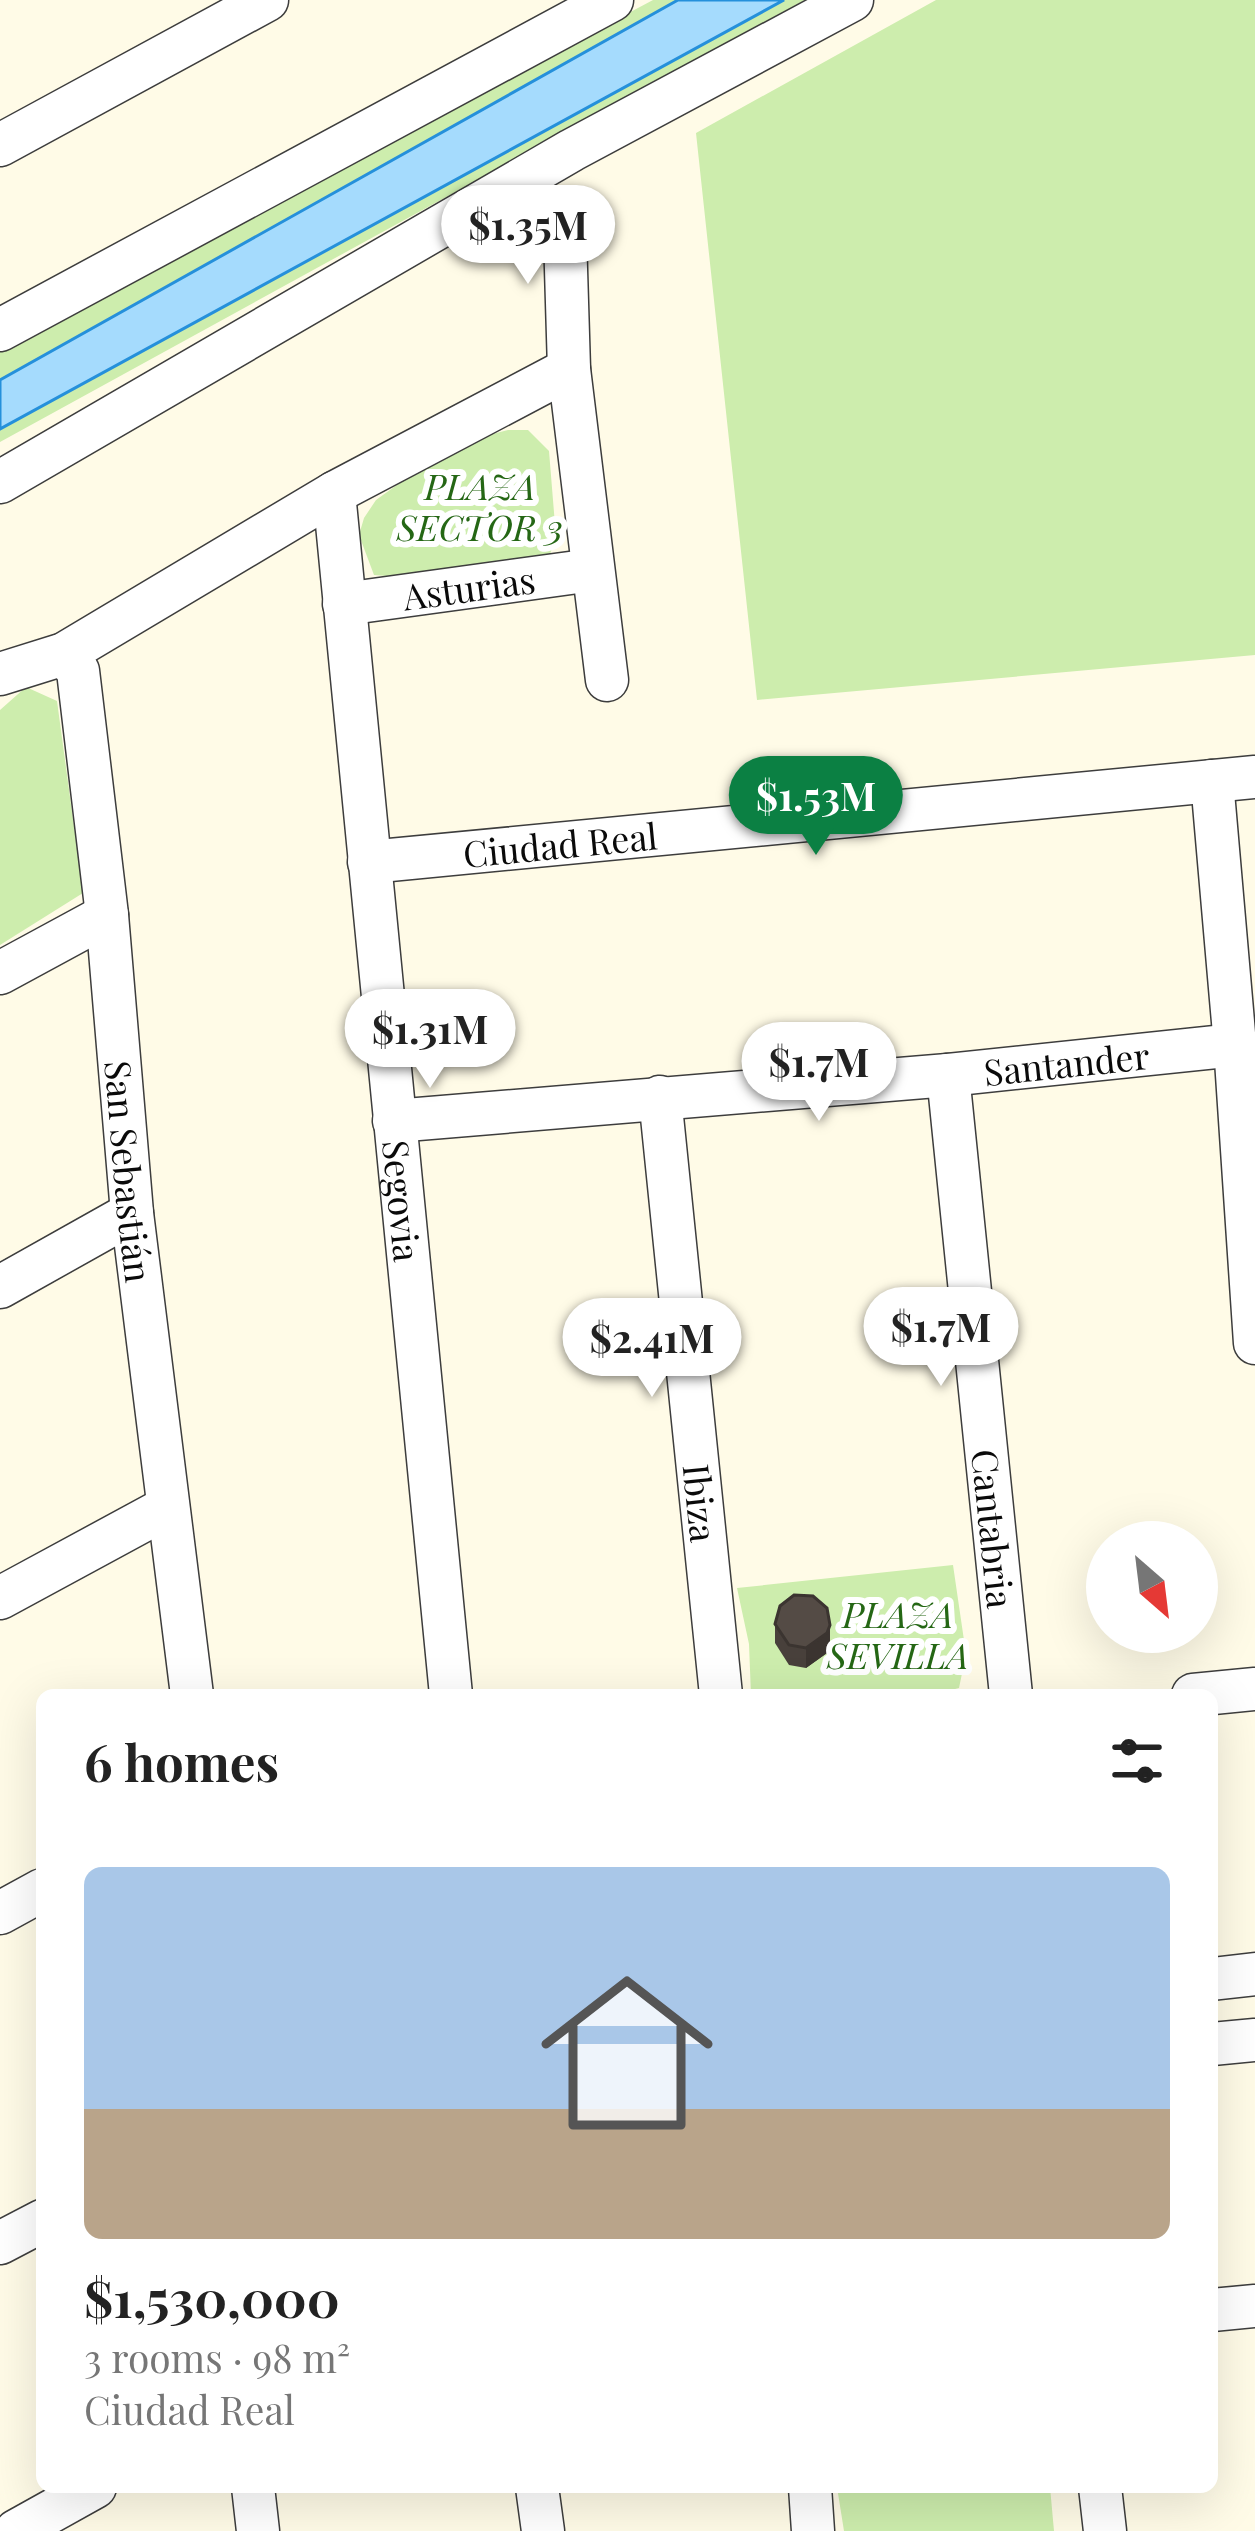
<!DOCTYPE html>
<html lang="en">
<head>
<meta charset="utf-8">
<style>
	:root { --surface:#fff; --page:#f6f6f6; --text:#222; --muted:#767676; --accent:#0b8043 }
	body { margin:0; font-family:"Playfair Display",serif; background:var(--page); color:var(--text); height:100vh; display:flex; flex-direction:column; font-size:45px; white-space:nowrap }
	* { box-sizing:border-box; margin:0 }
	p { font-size:39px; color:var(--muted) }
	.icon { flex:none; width:66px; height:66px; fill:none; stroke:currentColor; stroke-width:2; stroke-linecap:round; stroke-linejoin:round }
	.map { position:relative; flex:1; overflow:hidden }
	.sheet { position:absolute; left:36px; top:1689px; width:1182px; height:804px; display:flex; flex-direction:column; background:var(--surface); border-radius:18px; box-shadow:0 12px 48px #0002 }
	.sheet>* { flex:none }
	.needle { width:78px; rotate:152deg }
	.buttons { position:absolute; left:1086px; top:1521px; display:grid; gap:24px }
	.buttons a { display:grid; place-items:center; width:132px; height:132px; border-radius:50%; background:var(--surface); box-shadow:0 12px 48px #0002; font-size:60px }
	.price { position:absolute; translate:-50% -102px; padding:0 27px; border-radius:42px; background:#fff; color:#222; font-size:39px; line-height:78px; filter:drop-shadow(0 3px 6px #0008) }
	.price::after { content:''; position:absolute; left:50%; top:72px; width:36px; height:27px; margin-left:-18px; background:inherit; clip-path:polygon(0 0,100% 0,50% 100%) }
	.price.on { background:var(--accent); color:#fff }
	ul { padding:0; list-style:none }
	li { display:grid; align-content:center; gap:24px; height:636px; padding:0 48px }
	li span { display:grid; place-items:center; height:372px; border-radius:18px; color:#555 }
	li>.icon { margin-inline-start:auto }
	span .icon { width:216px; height:216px; fill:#fffc; stroke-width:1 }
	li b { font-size:51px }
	h2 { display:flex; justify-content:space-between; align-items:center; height:144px; padding:0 48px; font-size:51px }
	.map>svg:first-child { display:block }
	.green { fill:#cdedad }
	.water { fill:#a5dbfd; stroke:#2590db; stroke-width:3 }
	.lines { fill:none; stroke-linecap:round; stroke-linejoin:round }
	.street-casing { stroke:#3d3d3d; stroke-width:45 }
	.street { stroke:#fff; stroke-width:42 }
	.wall { fill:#48403b }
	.shaded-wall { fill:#3b3430 }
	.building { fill:#544b45; stroke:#3b3430; stroke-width:3 }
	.labels { text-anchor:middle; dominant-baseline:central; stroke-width:12; stroke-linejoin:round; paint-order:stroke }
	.park-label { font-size:36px; font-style:italic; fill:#256715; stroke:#fff }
	.street-label { font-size:36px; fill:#0a0a0a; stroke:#fff }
</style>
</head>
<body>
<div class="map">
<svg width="1255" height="2531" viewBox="0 0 1255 2531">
	<rect width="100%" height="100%" fill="#fffbe7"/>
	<!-- green -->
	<path class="green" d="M653,0H805L0,442V348Z
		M936,0H1255V655L757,700L696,133Z
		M508,430H528L549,451L556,537L547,563L414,578L374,575L359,535L364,518L376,500L454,444Z
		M26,687L57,701L83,893L0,945V710Z
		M953,1565L966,1654L959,1688L932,1695H751L749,1644L737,1588Z
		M837,2487H1050L1054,2531H844Z"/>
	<!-- water -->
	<path class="water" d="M678,0H784L0,429V380Z"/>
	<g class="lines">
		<defs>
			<g id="street">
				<path d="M0,145L267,0"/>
				<path d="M565,236L569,369L607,680"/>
				<path d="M0,330L612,0"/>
				<path d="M0,482L572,150L852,0"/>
				<path id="s1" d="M334,493L451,1695"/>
				<path id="s2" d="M344,604L592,570"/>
				<path id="s3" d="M64,654L78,671L107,915L132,1213L192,1695"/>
				<path d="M0,674L64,654L334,493L569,369"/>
				<path d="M1212,781L1235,1045L1255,1343"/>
				<path id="s4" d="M369,862L1255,777"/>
				<path d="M0,973L107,915"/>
				<path id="s5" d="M948,1075L1011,1695"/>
				<path id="s6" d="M660,1097L721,1695"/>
				<path id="s7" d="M394,1121L948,1075L1235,1045"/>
				<path d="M0,1287L132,1213"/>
				<path d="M0,1598L168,1507"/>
				<path d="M1193,1695L1255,1689"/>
				<path d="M0,1913L42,1890"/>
				<path d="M1212,1979L1255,1974"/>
				<path d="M1212,2044L1255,2040"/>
				<path d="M0,2243L42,2221"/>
				<path d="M1212,2310L1255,2306"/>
				<path d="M253,2487L258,2531"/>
				<path d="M537,2487L543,2531"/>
				<path d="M810,2487L813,2531"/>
				<path d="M1100,2487L1105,2531"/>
				<path d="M16,2531L95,2487"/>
			</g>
		</defs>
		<!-- street casing -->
		<use href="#street" class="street-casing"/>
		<!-- street -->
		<use href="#street" class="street"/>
	</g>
	<!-- wall -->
	<path class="wall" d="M775,1624L830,1645L827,1653L806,1668L789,1665L775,1643Z"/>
	<!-- shaded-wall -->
	<path class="shaded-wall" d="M830,1625V1645L827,1653L806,1668V1648Z"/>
	<!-- building -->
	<path class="building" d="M794,1595L813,1596L827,1608L830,1625L827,1633L806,1648L789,1645L775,1624L780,1606Z"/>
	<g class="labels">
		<!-- park labels -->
		<g class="park-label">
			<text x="480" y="485">PLAZA<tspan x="480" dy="41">SECTOR 3</tspan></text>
			<text x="898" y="1613">PLAZA<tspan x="898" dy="41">SEVILLA</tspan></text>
		</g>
		<!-- street labels -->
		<g class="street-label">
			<text stroke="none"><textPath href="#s2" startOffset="126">Asturias</textPath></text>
			<text stroke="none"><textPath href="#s4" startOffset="192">Ciudad Real</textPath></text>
			<text stroke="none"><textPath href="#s7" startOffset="675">Santander</textPath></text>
			<text stroke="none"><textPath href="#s3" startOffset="525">San Sebastián</textPath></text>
			<text stroke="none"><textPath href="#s1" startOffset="711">Segovia</textPath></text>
			<text stroke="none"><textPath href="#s6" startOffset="408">Ibiza</textPath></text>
			<text stroke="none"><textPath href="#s5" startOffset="456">Cantabria</textPath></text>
		</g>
	</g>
</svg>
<div class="buttons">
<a><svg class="needle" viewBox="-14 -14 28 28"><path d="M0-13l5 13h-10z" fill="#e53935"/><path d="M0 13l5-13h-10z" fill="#767676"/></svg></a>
</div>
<b class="price" style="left:528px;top:287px">$1.35M</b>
<b class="price on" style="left:816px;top:858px">$1.53M</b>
<b class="price" style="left:430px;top:1091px">$1.31M</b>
<b class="price" style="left:819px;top:1124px">$1.7M</b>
<b class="price" style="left:941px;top:1389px">$1.7M</b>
<b class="price" style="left:652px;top:1400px">$2.41M</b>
<section class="sheet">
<h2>6 homes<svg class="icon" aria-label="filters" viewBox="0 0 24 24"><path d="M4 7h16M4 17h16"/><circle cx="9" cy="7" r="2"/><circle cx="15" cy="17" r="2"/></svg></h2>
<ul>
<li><span style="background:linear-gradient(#a9c7e8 65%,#b9a48a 0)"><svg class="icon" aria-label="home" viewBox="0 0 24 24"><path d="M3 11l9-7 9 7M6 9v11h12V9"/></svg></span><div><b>$1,530,000</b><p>3 rooms · 98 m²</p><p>Ciudad Real</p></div></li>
</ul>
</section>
</div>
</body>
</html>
